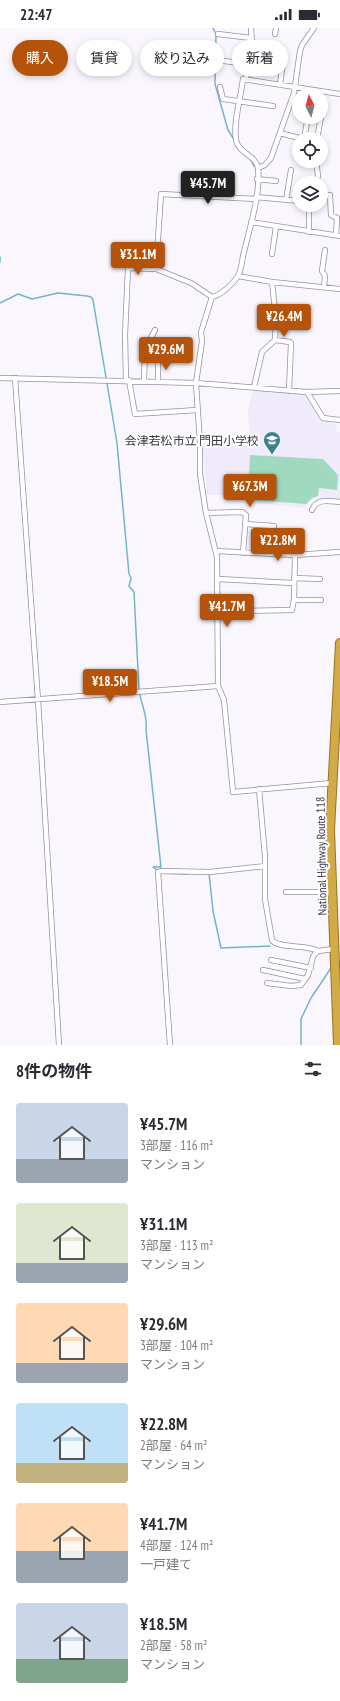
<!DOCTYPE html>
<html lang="ja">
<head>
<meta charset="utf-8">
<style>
	:root { --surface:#fff; --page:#f2f2f3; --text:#2b2b33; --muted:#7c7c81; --accent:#b45309 }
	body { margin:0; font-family:"PT Sans Narrow","Noto Sans JP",sans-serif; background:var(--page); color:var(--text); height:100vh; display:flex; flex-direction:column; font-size:15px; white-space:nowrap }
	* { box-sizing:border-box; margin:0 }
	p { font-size:13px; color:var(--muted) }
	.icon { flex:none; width:22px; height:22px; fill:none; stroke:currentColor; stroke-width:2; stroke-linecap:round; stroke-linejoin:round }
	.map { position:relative; height:1017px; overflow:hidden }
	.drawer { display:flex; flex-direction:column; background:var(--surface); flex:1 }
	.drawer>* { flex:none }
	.banner { position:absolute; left:12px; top:12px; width:316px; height:36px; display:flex; gap:8px }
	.needle { width:26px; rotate:354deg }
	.fabs { position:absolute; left:292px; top:60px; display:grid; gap:8px }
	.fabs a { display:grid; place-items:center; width:36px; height:36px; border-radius:50%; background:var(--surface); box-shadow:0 2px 6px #0003; font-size:20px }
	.price { position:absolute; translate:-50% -34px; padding:0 9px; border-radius:4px; background:var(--accent); color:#fff; font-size:13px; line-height:26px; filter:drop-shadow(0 1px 2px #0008) }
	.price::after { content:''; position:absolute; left:50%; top:24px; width:12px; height:9px; margin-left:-6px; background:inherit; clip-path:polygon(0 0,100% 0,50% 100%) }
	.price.current { background:#222; color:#fff }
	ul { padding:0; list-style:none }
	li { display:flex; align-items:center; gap:12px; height:100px; padding:0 16px }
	li span { display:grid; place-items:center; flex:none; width:112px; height:80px; border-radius:4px; color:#555 }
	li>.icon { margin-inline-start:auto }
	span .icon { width:48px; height:48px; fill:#fffc; stroke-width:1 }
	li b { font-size:17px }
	h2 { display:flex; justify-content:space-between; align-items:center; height:48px; padding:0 16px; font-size:17px }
	.pill { padding:0 14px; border-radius:18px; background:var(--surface); box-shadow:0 2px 6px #0003; font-size:14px; line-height:36px }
	.pill.current { background:var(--accent); color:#fff }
	.status { display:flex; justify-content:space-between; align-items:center; height:28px; padding:0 20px; background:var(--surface); direction:ltr }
	.status svg { height:11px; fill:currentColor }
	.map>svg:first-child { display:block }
	.built { fill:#f0ebfa }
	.green { fill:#a0dabe }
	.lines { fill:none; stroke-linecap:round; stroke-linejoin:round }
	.stream { stroke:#75b3cd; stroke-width:1.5 }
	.minor-casing { stroke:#978eaa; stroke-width:6 }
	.trunk-casing { stroke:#967427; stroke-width:10 }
	.minor { stroke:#fff; stroke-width:4.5 }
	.trunk { stroke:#d2aa46; stroke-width:8 }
	.labels { text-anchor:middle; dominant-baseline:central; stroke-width:4; stroke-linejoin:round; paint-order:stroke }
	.poi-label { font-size:12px; fill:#3c3844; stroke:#fff; text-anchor:end }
	.street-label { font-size:12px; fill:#3c3844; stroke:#fff }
</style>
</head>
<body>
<div class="status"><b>22:47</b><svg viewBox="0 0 49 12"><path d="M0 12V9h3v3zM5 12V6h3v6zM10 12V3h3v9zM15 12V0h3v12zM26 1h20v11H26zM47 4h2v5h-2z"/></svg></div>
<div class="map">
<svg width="340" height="1017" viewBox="0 0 340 1017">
	<rect width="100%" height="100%" fill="#f9f7fd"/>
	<!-- built -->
	<path class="built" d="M253,362L307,366L323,393L336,396L337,404H340V471L317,470L313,471L305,480L248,474L246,467H207L202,414L250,412L248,383Z"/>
	<!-- green -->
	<path class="green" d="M250,427L323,431L338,447L337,462L319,460L318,468L312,470L306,476L253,472L249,447Z"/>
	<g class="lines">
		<!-- stream -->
		<path class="stream" d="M213,0L216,6L215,56L228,102L235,113
			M251,132L254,138
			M0,229V234
			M0,275L18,266L32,271L58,265L87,268L91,269L93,272L117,415L129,546L131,550L129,558L134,564L139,662C141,677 148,687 146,702L161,839H153L157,842
			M160,845L187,846
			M209,845L213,883L221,920L270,918
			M301,1017V991L311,970L331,940"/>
		<defs>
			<path id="minor" d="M218,6L251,10
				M275,6L276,0
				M216,32L248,36
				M246,51L252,15L251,0
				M280,57L284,27
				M220,59L223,71L273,78
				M280,105L303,111
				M304,111L307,94
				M317,111L321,89
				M316,133L318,148L316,155
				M258,140L265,137L271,130L294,65L300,23L302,17L314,0
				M257,151L276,153
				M321,168L330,167L331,187L337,190L336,207
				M256,169L299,173
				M286,172L291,142
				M309,177V204
				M251,194L340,208
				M272,226L276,199
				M156,241L191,255L212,269C221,267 233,256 238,248C241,243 242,234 243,228C249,202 261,166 258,140C256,127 238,125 236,112C233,94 241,69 243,51L340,66
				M238,248L272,254L340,261
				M324,259L325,248L322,243L325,222
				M212,269L201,304L202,313L196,355L200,415V446L206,485L217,529L218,658L224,672L233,764L332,755
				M275,312L290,314L291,315L289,363
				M145,321L170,322
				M0,350L196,355L307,364L340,363
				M15,350L38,672L59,1017
				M126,352L125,307L128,240L156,241L161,166L256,171
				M129,352L135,386L197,382
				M144,353L145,321L155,302
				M158,353V332
				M254,359L262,324L275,312L276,291L272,254
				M307,364L323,390L340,392
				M312,482C317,470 328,473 340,474
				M206,485L242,484L246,487L243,525
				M245,496L274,498
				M216,523L295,527L340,524
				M294,550L320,551
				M218,551L293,555
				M294,572H321
				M219,585L242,583L292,582L294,571L295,527
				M0,674L218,658
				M259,761L265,828V871L272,912C278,921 307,916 318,923
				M286,864H333
				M271,932L311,940
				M263,942L305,951
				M267,955L291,958L301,957L308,947L313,929L315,926L318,923L334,921
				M170,1017L158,844L162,843L210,844L265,838"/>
			<path id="trunk" d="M338,1017L330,802L340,615"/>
		</defs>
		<!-- minor casing -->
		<use href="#minor" class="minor-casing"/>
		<!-- trunk casing -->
		<use href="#trunk" class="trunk-casing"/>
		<!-- minor -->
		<use href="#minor" class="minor"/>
		<!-- trunk -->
		<use href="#trunk" class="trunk"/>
	</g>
	<!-- icons -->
	<defs>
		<symbol id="school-pin" viewBox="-11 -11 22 30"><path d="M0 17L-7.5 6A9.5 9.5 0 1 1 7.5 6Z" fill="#3d8190" stroke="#fff"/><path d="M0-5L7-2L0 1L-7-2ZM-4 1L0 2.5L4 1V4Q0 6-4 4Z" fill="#fff"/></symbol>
	</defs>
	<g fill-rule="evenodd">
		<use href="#school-pin" x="262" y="402" width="20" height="27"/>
	</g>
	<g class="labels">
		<!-- poi labels -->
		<g class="poi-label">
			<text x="259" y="412">会津若松市立 門田小学校</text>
		</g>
		<!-- street labels -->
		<g class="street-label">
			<text transform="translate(321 828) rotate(-91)">National Highway Route 118</text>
		</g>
	</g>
</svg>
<div class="fabs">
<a><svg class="needle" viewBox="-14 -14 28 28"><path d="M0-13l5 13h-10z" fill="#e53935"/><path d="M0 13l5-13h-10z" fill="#7c7c81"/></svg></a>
<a><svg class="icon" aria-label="locate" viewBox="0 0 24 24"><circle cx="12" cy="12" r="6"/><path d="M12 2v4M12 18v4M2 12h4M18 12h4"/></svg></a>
<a><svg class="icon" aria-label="layers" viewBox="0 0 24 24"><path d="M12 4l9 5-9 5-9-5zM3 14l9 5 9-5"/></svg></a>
</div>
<b class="price current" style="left:208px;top:177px">¥45.7M</b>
<b class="price" style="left:138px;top:248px">¥31.1M</b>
<b class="price" style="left:284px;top:310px">¥26.4M</b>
<b class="price" style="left:166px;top:343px">¥29.6M</b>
<b class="price" style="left:250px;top:480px">¥67.3M</b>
<b class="price" style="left:278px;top:534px">¥22.8M</b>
<b class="price" style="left:227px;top:600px">¥41.7M</b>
<b class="price" style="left:110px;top:675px">¥18.5M</b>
<div class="banner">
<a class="pill current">購入</a>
<a class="pill">賃貸</a>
<a class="pill">絞り込み</a>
<a class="pill">新着</a>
</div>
</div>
<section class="drawer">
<h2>8件の物件<svg class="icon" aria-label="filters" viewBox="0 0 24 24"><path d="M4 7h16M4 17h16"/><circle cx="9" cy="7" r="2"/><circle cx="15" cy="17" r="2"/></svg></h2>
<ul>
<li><span style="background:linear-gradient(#c9d6e8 70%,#9aa5b1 0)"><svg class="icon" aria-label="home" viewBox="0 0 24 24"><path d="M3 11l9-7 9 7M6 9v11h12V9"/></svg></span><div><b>¥45.7M</b><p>3部屋 · 116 m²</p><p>マンション</p></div></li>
<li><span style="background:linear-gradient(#dfe7d0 75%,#9aa5b1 0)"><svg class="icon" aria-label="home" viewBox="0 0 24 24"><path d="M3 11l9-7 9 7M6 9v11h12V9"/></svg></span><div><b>¥31.1M</b><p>3部屋 · 113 m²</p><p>マンション</p></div></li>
<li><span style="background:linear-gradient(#ffd9b3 75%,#9aa5b1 0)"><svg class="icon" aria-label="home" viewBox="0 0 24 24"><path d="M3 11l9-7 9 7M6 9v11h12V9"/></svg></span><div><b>¥29.6M</b><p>3部屋 · 104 m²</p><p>マンション</p></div></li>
<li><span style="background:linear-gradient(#bfe0f5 75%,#c2b280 0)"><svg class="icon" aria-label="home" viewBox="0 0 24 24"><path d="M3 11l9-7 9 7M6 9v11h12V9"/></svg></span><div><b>¥22.8M</b><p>2部屋 · 64 m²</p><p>マンション</p></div></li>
<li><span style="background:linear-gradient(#ffd9b3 60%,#9aa5b1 0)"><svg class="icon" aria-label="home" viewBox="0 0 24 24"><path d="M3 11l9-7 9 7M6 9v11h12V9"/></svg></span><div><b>¥41.7M</b><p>4部屋 · 124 m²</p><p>一戸建て</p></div></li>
<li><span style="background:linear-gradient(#c9d6e8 70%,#7fa58c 0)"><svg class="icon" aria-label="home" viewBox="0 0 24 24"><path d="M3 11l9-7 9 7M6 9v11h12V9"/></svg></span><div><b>¥18.5M</b><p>2部屋 · 58 m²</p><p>マンション</p></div></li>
</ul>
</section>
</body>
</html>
